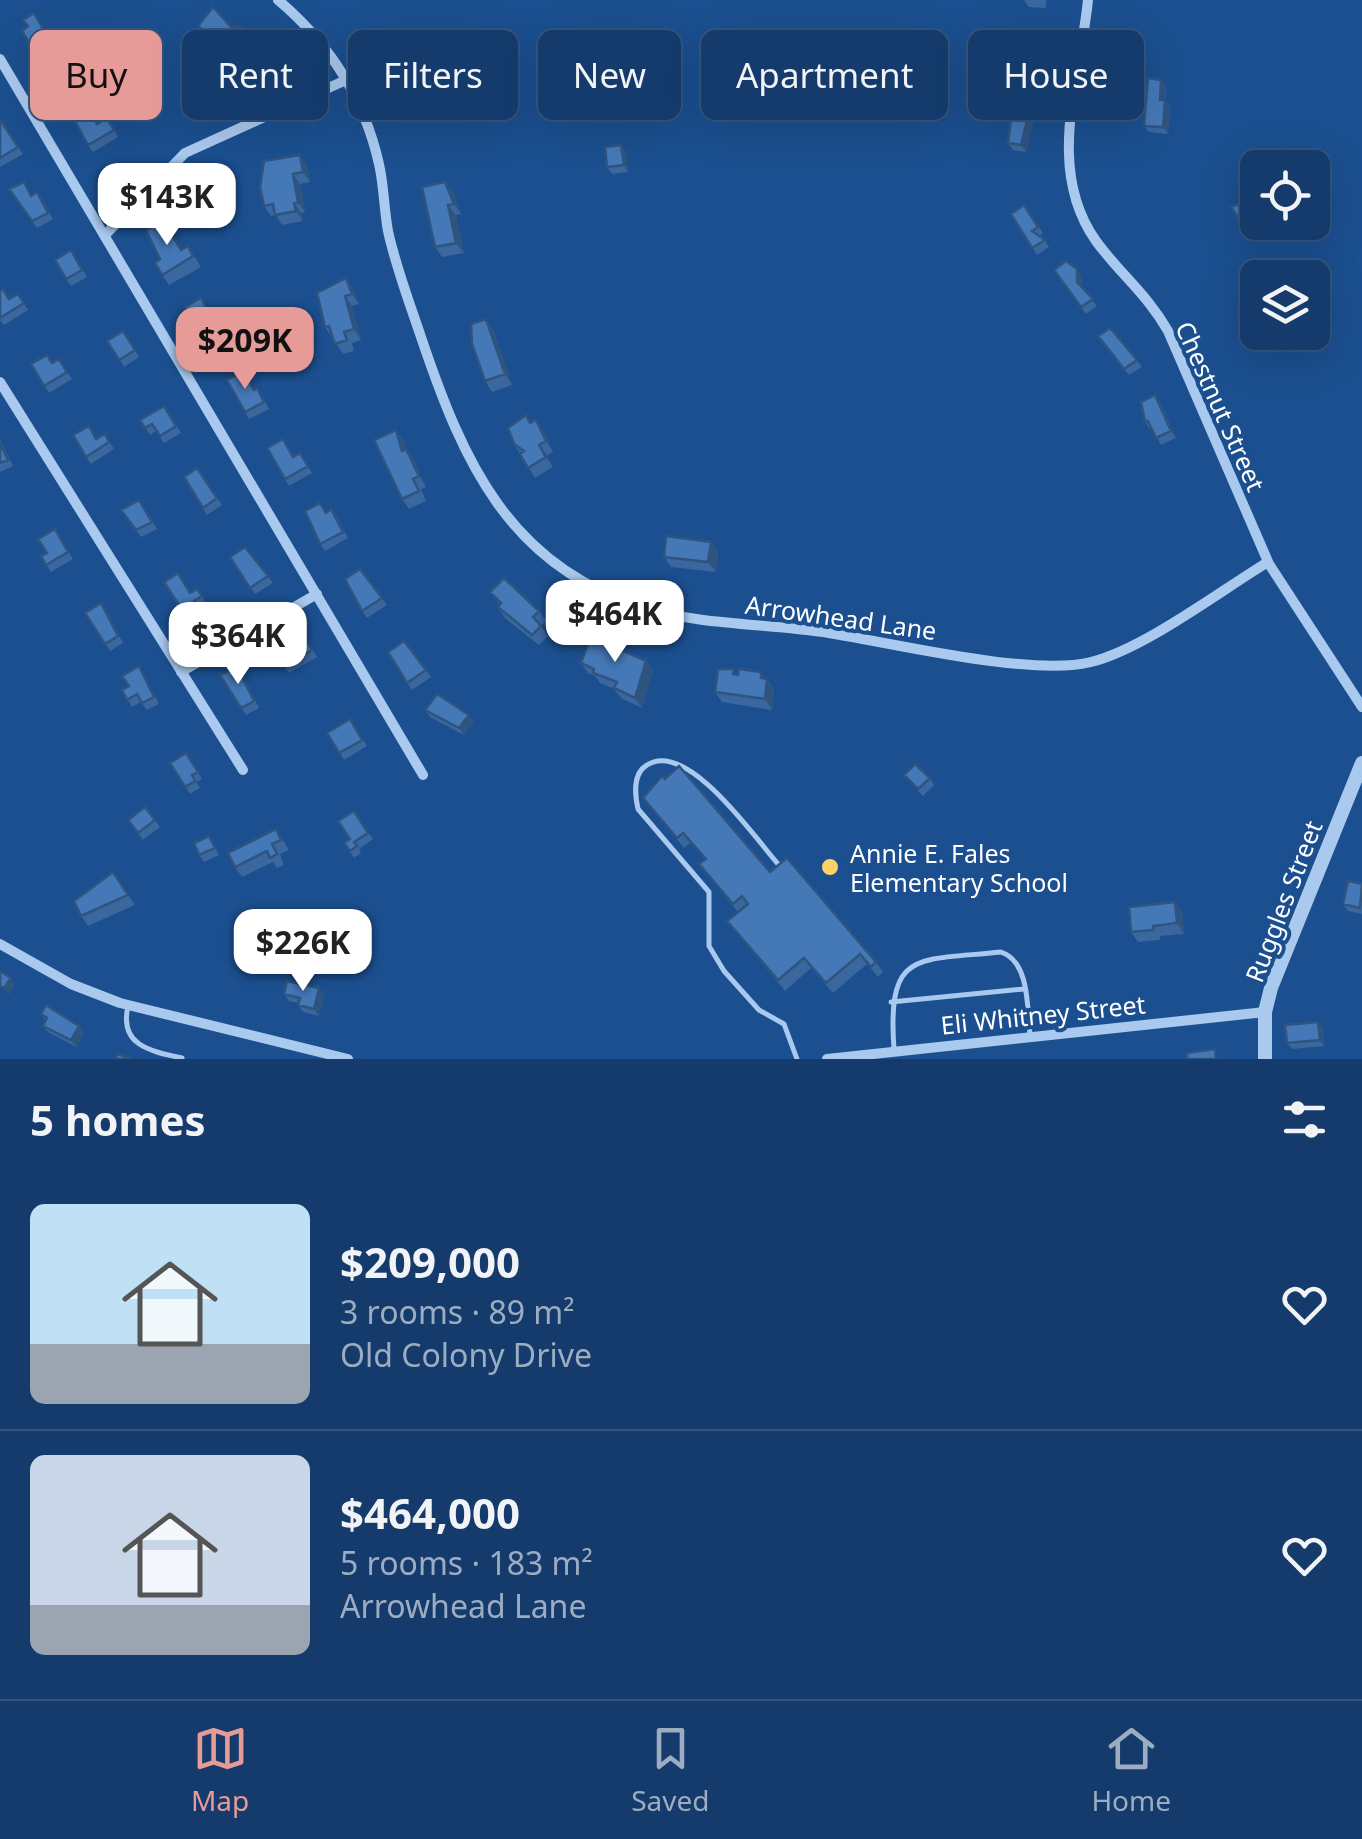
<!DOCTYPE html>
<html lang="en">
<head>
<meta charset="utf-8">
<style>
	:root { --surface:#143b6b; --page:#1d4271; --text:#f1f3f6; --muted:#9dadc1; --line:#33557e; --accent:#e69b98 }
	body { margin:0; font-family:"Noto Sans",sans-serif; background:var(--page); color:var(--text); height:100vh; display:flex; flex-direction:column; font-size:38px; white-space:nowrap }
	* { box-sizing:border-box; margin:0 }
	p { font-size:32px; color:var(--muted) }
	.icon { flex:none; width:55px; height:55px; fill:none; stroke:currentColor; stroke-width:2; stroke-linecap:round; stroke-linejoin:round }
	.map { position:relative; height:1059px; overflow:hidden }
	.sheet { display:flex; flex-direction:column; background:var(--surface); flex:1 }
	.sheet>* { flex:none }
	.guide { position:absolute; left:30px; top:30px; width:1302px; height:90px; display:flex; gap:20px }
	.tools { position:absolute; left:1240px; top:150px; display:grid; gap:20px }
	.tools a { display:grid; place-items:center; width:90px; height:90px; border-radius:15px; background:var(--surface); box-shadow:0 10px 40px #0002,0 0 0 2px var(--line); font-size:50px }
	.price { position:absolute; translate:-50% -85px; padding:0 22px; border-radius:20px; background:#fff; color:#222; font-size:32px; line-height:65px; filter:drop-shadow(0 2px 5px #0008) }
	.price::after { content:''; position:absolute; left:50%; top:60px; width:30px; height:22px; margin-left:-15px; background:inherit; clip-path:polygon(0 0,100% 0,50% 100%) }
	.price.current { background:var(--accent); color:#111 }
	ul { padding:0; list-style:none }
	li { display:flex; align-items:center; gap:30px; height:250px; padding:0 30px }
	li+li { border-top:2px solid var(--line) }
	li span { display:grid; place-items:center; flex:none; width:280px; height:200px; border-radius:15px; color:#555 }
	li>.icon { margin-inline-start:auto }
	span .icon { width:120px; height:120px; fill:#fffc; stroke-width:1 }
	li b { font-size:42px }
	h2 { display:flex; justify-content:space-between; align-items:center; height:120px; padding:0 30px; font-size:42px }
	.pill { padding:0 35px; border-radius:15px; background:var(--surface); box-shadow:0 10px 40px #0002,0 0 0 2px var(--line); font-size:35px; line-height:90px }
	.pill.current { background:var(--accent); color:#111 }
	.menu { display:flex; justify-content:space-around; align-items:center; height:140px; border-top:2px solid var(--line); background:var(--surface); font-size:28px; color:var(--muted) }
	.menu a { display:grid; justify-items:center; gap:5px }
	.menu .current { color:var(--accent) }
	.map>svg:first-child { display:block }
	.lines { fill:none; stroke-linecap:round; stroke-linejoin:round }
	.service { stroke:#a9c9ee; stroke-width:5 }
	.minor { stroke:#a9c9ee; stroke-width:10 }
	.tertiary { stroke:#a9c9ee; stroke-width:14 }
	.wall { fill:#3a679d }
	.shaded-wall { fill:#305480 }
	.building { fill:#4478b7; stroke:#305480; stroke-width:2.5 }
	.poi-dot { fill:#ffd166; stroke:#1b4f8f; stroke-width:4 }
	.labels { text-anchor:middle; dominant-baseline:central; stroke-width:8; stroke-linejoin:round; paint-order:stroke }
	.street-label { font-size:25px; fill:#fff; stroke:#1b4f8f }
	.poi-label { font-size:25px; fill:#fff; stroke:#1b4f8f; text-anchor:start }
</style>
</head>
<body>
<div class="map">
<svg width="1362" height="1059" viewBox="0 0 1362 1059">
	<rect width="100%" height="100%" fill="#1b4f8f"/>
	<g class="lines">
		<!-- service -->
		<path class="service" d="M778,864C755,838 687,739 647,765C632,774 635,795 638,809L709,892V946L724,971L759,1010L784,1024L797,1059
			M891,1002L1024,989
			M128,1006C119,1045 149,1051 182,1058
			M894,1050C887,949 915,961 1001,952C1030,962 1027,1008 1030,1034"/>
		<!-- minor -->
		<path class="minor" d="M278,0C329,43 364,98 379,164C384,186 384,209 388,231C396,268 410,304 422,340C463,461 509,566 642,607C702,626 767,623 829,633C893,643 1032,677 1091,662C1144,649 1220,591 1268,562
			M1088,0C1080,80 1045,169 1096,241C1120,274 1147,294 1168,331L1269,564L1362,707
			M0,59L423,775
			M105,235L185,153L346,80
			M0,382L243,770
			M181,672L317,594
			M0,944L71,984L120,1003L348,1059
			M827,1059L1265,1012"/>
		<!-- tertiary -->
		<path class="tertiary" d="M1265,1059V1012L1271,988L1362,763"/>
	</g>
	<!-- wall -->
	<path class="wall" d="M1024,0H1046V8L1029,7Z
		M34,13L52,41L61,42L75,63L55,76L53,82L28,26Z
		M198,26L231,27L248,37L247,39L260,55L239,77L212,55L200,37L203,33Z
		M1034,38V46L1039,53L1037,80L1020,79L1016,73L1017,52H1010L1005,45Z
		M424,50L431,60L450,110L429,118L422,107Z
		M1166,86L1165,100L1170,107L1168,134L1149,132L1144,126Z
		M750,97L752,119L715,121L710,114L718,100Z
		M1000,109L1036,111L1026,152L1013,150L1008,143L1011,117L1005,116Z
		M107,118L118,137L93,152L88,145L98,123Z
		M1,121L23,154L0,167V122Z
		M626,152L628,172L612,174L607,167Z
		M307,165L310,182L300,184L305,212L301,213L303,221L282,225L276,215L271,216L264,206L260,187Z
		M445,182L453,192L461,214L456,215L464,253L442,257L435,247Z
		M9,189L42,199L53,219L37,228Z
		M1244,202L1249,209L1258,235L1251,237L1231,207Z
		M1024,205L1043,233L1039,236L1045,240L1049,247L1037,255L1011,214Z
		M163,221L181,250L195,257L201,267L169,285L162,275L160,259Z
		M76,257L87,277L71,286L66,279Z
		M1077,269L1082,276L1081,287L1097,306L1086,314L1054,270Z
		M346,278L353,288L359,304L352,306L361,340L352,343L354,351L343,354L325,327Z
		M0,291L9,299L18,294L28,310L4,325L0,320Z
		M201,298L212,317L221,315L231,331L206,346L201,339Z
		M493,329L512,385L492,392L485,381Z
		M123,331L139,357L124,367L107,341Z
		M1098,336L1137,360L1142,367L1129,375Z
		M59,359L72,379L49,393L31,364L52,362Z
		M243,371L255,390L262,395L269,409L249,419L245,412Z
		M1155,395L1160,402L1176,438L1161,445L1152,428L1150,429L1145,422Z
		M164,406L181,433L164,443L156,431L150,435L140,420Z
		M526,415L531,423L536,420L543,430L553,452L546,456L553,467L535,478L514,444Z
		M105,434L114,449L91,464L86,457L97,439Z
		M0,440L13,466L0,472Z
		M403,440L406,450L414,460L426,487L421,489L426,501L409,509L402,499Z
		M300,453L312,473L289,486L285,479L294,456Z
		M197,468L222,505L207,515L184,477Z
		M139,500L157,529L141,537L121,510Z
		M326,512L336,516L348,538L325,551L320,544Z
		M55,529L73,559L51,572L46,565L47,553Z
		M711,542L718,552L716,572L671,567L664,557Z
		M245,547L273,583L255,594L230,557Z
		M360,569L387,605L367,618L362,611Z
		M164,582L191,593L197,589L206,603L199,608L207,620L195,628Z
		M490,592L539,611L546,621L541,626L548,636L539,645L505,618L498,607L500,605Z
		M106,610L123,643L110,651L85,613Z
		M302,633L317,657L289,673L284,666Z
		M404,641L431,677L412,690L407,683Z
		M624,651L646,661L653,671L642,708L621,698L614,689L600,683L595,676L588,673L581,663Z
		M139,666L159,704L147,710L141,702L132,707L122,690L129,686Z
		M242,674L259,708L246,715L220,675Z
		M738,674L767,679L774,690L772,710L722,702L715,692Z
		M425,710L474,721L464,735L430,717Z
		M350,719L367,746L344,760L327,733Z
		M186,753L202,779L196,782L200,788L190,794L170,763Z
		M904,775L930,778L934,785L923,796Z
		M643,798L770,872L876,962L883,972L878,977L867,964L833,993L811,968L785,991L727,921L738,912L699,864L705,859L690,843L684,848Z
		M145,807L160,827L143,840L128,820Z
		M354,811L373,839L359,849L361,853L354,858L344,843L350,839Z
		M276,829L289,850L280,854L284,865L277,868L273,862L242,877L235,867Z
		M209,836L219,855L204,862L199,855Z
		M113,872L135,905L88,926L81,916Z
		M1362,884V914L1348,911L1343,904Z
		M1175,902L1182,912L1184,934L1160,936V940L1138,942L1131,932Z
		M284,994L324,995L319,1016L303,1012L298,1005V1003L289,1001Z
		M41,1014L84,1033L76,1047L48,1032L43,1026L46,1021Z
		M1318,1022L1323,1029L1324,1046L1292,1049L1287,1043Z"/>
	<!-- shaded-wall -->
	<path class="shaded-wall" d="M1029,31L1034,38L1033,53L1028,46Z
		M253,45L260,55L239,77L232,67Z
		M1034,46L1039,53L1037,80L1032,73Z
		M424,50L431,60L450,110L443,99Z
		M48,66L55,76L53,82L46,72Z
		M1161,80L1166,86L1165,100L1170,107L1168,134L1163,127L1160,100Z
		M745,90L750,97L752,119L747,112Z
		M1031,104L1036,111L1026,152L1021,145Z
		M621,145L626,152L628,172L624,165Z
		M300,155L307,165L310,182L303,172Z
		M293,174L300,184L305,212L298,202Z
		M445,182L453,192L461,214L454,204Z
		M1244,202L1249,209L1258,235L1254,228Z
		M294,203L301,213L303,221L296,211Z
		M448,205L456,215L464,253L456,243Z
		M1077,269L1082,276L1081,288L1077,282Z
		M346,278L353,288L359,304L352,294Z
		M345,296L352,306L361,340L354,329Z
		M486,319L493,329L512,385L505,374Z
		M1155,395L1160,402L1176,438L1171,431Z
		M536,420L543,430L553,452L546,441Z
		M396,430L403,440L410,462L402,451Z
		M406,449L414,460L426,487L419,476Z
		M711,542L718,552L716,572L708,562Z
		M646,661L653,671L642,708L635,698Z
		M761,672L774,690L772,710L765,699L761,678Z
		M469,715L474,721L464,735L459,728Z
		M1175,902L1182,912L1184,934L1177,923Z
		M11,978L15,985L9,995L4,988Z
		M319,988L324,995L319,1016L314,1009Z
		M1318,1022L1323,1029L1324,1046L1320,1040Z
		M79,1026L84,1033L76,1047L71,1040Z"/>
	<!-- building -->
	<path class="building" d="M213,7L231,27H241L239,31L253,45L232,67L205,45L200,37L204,31L198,26Z
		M34,13L50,41L61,42L68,53L48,66L46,72L22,31L28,26L23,20Z
		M1006,30L1029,31L1028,46H1034L1032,73H1016L1013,53H1017L1018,46L1005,45Z
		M424,50L443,99L422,107L402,59Z
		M1148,78L1161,80L1160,100H1165L1163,127L1144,126Z
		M717,90H745L747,112L710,114L709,100H718Z
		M1002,101L1031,104L1021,145L1008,143L1012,111L1000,109Z
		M87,105L97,124L107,118L114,130L88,145L71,114Z
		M1,121L18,147L0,158V122Z
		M621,145L624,165L607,167L605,147Z
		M300,155L303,172L293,174L298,202L294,203L296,211L275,215L273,204L264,206L260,187L264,161Z
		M24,182L31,196L37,192L48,213L32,221L9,189Z
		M445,182L454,204L448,205L456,243L435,247L422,187Z
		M1244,202L1254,228L1246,230L1231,207Z
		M1024,205L1038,227L1032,231L1045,240L1032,248L1011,214Z
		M163,221L181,250L188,246L193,256L162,275L155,263L160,259L146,230Z
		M71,250L82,270L66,279L55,260Z
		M1066,261L1077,269V282L1093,299L1081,307L1054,270Z
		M346,278L352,294L345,296L354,329L344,332L347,340L335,344L329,326L325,327L317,293Z
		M3,289L9,299L18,294L24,303L0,318V291Z
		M201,298L211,317L221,315L227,324L201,339L185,307Z
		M486,319L505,374L485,381L472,344L471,324Z
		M1110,328L1137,360L1124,369L1098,336Z
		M123,331L135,350L119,360L107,341Z
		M47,355L52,363L59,359L67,372L44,386L31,364Z
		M243,371L254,390L257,388L264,402L245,412L227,380Z
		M1155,395L1171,431L1156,438L1148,421L1145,422L1141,402Z
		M164,406L176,426L160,436L152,424L145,428L140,420Z
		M526,415L530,423L536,420L546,441L539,445L546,457L528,468L520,454L524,451L514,444L508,428Z
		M89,426L96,439L105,434L109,442L86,457L73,435Z
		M396,430L402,451L406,449L419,476L413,479L419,491L402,499L374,440Z
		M283,439L293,457L300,453L308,466L285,479L267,448Z
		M0,443L8,460L0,463Z
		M197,468L217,498L203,508L184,477Z
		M139,500L152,522L136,530L121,510Z
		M320,503L326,513L331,509L343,532L320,544L305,511Z
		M55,529L68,552L46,565L41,556L47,553L38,539Z
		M666,536L711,542L708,562L664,557Z
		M245,547L268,576L250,588L230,557Z
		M360,569L382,598L362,611L345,579Z
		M178,573L190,593L197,589L202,596L194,601L202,613L190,622L164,582Z
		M504,578L539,611L533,617L541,626L532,635L498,607L501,603L490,592Z
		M101,603L118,636L105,644L85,613Z
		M302,633L312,650L284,666L275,649Z
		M591,636L619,643L617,648L646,661L635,698L614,688L617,682L593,673L594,669L581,663Z
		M404,641L426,670L407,683L388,652Z
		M139,666L154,697L142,703L137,694L127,700L122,690L129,686L122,676Z
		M237,667L254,701L241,708L220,675Z
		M718,669H734L733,674L738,675L739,669L761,672V678L767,679L765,699L715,692Z
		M437,694L469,715L459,728L425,710Z
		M350,719L362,740L339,753L327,733Z
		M186,753L198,772L192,775L195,781L185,787L170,763Z
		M915,764L930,778L918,789L904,775Z
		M679,766L770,872L787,858L876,962L871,967L860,954L826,983L804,958L778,980L727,921L748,904L742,896L733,904L699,864L706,859L683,833L677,838L643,798L662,776L665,779Z
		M145,807L155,820L138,833L128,820Z
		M354,811L368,833L354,842L357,846L350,851L344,843L350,839L338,821Z
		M276,829L281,840L272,844L277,854L270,858L267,851L235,867L228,853Z
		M209,836L215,848L199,855L194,843Z
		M113,872L128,895L81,916L74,901Z
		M1348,881L1362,884L1360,908L1343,904Z
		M1175,902L1177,923L1153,926V930L1131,932L1129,907Z
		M0,971L11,978L4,988L0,986Z
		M287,981L319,988L314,1009L298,1005L300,998L284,994Z
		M46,1005L79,1026L71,1040L43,1026L47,1018L41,1014Z
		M1318,1022L1320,1040L1287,1043L1285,1025Z
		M1215,1049L1216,1059H1187V1053Z
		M117,1054L133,1059H116Z"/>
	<!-- markers -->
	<circle class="poi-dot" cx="830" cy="867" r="10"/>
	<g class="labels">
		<!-- street labels -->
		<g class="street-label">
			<text transform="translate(1221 406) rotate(66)">Chestnut Street</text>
			<text transform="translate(841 617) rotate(8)">Arrowhead Lane</text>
			<text transform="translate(1283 901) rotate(-69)">Ruggles Street</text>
			<text transform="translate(1043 1014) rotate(-6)">Eli Whitney Street</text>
		</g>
		<!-- poi labels -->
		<g class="poi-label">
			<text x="850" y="853">Annie E. Fales<tspan x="850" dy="29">Elementary School</tspan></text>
		</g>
	</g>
</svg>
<div class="tools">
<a><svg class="icon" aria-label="locate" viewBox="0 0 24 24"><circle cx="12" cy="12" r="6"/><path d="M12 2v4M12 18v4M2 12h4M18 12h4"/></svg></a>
<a><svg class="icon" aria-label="layers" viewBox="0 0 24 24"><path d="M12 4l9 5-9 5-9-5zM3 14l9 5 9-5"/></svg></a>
</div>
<b class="price" style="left:167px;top:248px">$143K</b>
<b class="price current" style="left:245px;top:392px">$209K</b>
<b class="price" style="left:615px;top:665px">$464K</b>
<b class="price" style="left:238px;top:687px">$364K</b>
<b class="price" style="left:303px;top:994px">$226K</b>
<div class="guide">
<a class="pill current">Buy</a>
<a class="pill">Rent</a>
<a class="pill">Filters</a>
<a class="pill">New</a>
<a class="pill">Apartment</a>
<a class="pill">House</a>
</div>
</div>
<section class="sheet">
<h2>5 homes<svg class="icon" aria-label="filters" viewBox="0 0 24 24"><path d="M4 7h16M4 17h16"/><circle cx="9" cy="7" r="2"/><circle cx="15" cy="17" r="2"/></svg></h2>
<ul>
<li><span style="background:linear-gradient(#bfe0f5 70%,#9aa5b1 0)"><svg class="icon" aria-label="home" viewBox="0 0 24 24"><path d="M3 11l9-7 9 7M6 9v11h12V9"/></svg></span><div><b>$209,000</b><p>3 rooms · 89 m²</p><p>Old Colony Drive</p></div><svg class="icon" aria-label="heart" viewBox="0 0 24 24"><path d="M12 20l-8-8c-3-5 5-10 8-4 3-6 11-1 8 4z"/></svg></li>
<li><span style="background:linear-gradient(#c9d6e8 75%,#9aa5b1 0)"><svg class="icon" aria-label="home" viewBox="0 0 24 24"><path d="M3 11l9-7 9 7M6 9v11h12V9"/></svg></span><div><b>$464,000</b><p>5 rooms · 183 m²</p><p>Arrowhead Lane</p></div><svg class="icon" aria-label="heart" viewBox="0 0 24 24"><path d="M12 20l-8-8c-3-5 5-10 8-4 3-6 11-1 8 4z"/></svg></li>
</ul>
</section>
<nav class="menu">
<a class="current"><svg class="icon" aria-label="map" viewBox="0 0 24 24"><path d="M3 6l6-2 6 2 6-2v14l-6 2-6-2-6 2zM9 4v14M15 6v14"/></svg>Map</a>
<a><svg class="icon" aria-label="saved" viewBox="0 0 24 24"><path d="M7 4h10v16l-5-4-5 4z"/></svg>Saved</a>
<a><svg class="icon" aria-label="home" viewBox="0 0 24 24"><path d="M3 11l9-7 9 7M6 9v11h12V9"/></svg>Home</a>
</nav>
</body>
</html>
